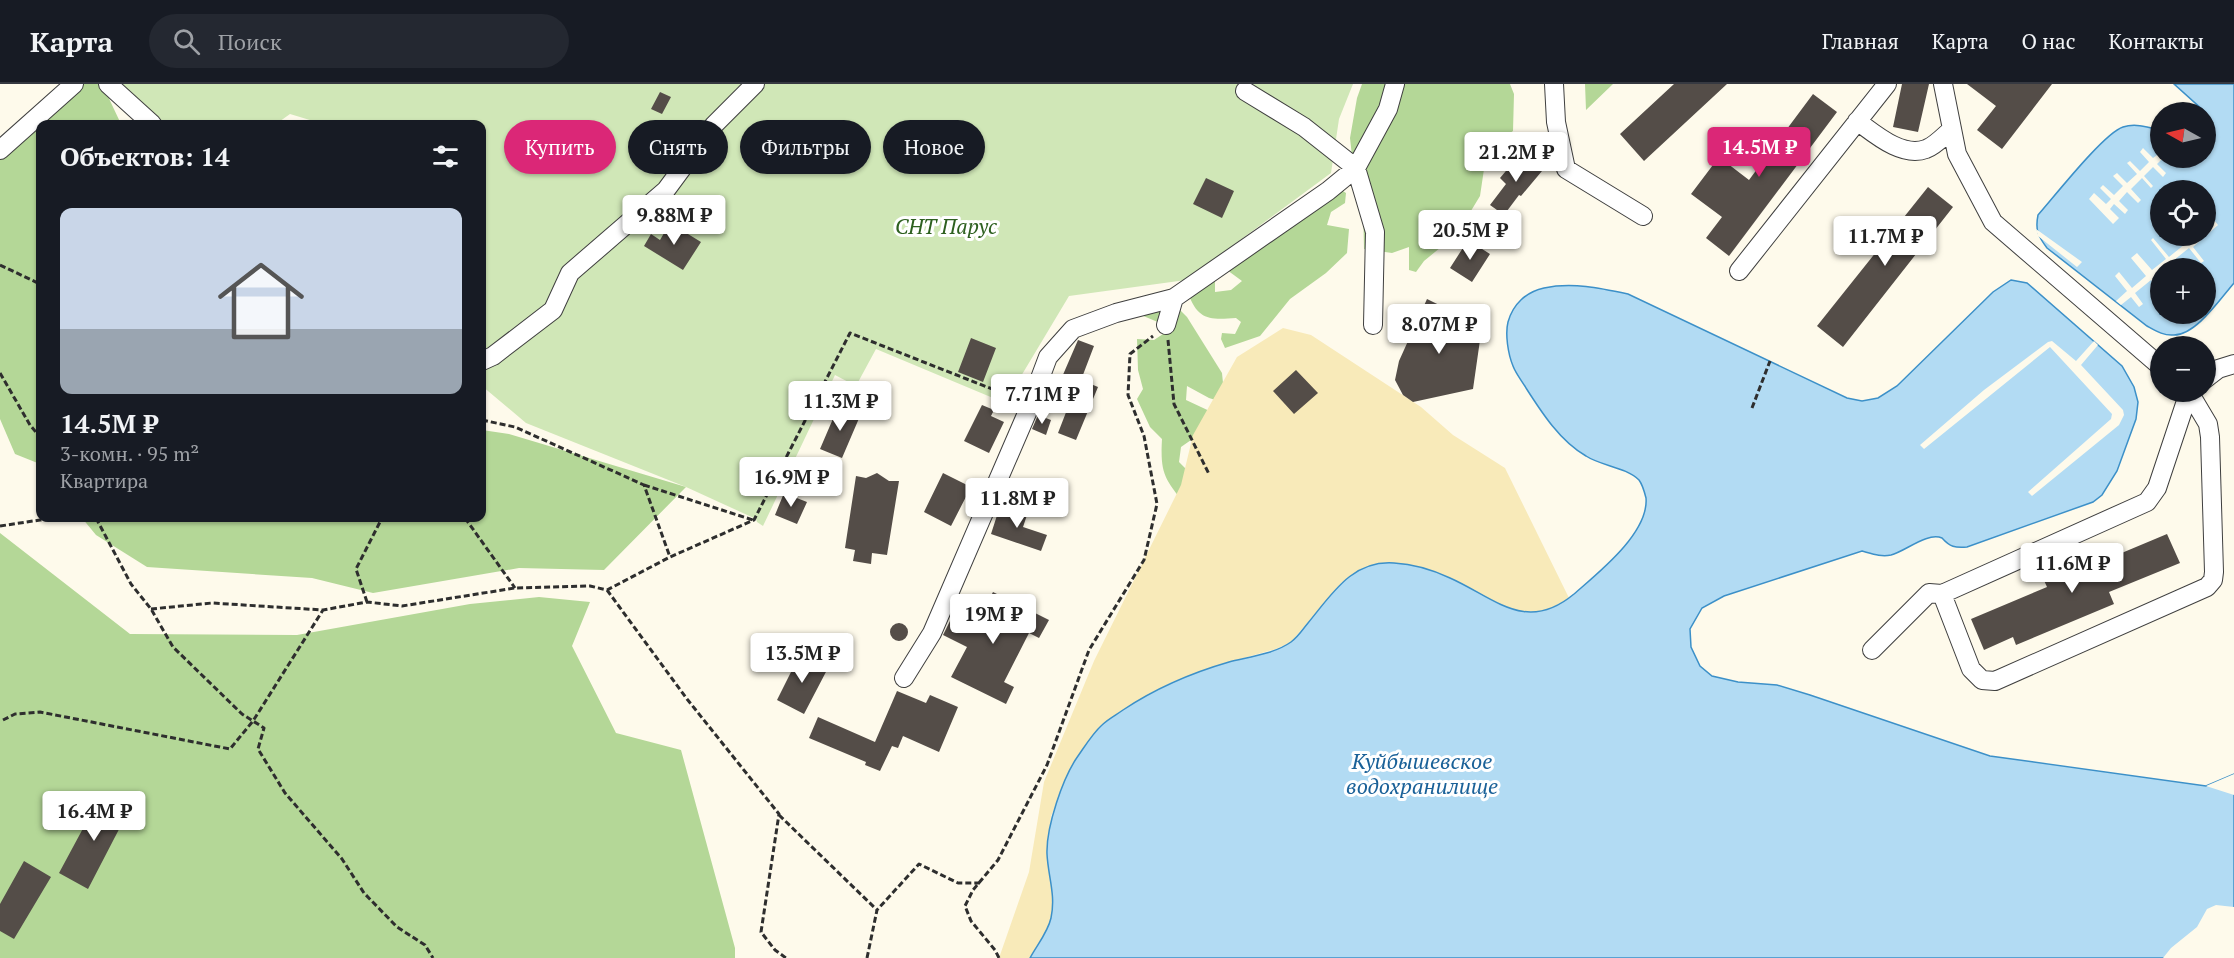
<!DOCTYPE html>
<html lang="ru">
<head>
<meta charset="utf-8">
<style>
	:root { --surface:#171b24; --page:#242831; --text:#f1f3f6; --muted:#9ea1a6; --line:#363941; --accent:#db2777 }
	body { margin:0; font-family:"PT Serif",serif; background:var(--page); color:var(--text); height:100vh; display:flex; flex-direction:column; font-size:22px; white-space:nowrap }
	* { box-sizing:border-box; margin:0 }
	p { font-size:20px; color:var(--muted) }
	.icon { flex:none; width:33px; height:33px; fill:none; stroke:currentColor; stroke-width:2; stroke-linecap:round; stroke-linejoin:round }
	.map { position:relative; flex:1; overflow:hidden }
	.panel { position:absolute; left:36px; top:36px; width:450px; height:402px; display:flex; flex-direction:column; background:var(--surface); border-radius:12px; box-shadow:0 2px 4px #0004 }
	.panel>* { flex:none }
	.hud { position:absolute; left:504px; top:36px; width:570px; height:54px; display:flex; gap:12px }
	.needle { width:39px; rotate:278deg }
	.tools { position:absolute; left:2150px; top:18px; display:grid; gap:12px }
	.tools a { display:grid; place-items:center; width:66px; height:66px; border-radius:50%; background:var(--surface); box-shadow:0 2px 4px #0004; font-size:30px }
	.price { position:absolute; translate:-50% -51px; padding:0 14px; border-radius:6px; background:#fff; color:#222; font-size:20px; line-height:39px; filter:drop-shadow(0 2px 3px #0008) }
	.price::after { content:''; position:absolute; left:50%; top:36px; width:18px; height:14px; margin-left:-9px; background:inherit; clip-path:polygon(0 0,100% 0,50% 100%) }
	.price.on { background:var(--accent); color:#fff }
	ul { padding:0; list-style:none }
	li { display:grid; align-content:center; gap:12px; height:318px; padding:0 24px }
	li span { display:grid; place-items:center; height:186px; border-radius:12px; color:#555 }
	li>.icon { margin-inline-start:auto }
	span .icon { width:108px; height:108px; fill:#fffc; stroke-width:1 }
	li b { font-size:26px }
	h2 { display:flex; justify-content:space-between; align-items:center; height:72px; padding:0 24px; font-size:26px }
	.chip { padding:0 21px; border-radius:27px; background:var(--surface); box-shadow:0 2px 4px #0004; font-size:21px; line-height:54px }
	.chip.on { background:var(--accent); color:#fff }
	header { display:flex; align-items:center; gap:36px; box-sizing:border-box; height:84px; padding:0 30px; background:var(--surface); border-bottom:2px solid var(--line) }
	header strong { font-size:28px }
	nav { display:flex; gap:33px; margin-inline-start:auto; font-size:21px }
	.search { width:420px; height:54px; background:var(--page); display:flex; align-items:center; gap:15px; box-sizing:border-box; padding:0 21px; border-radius:33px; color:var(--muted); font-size:22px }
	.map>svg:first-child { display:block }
	.green { fill:#d0e7b7 }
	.forest { fill:#b4d797 }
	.sand { fill:#f8eab9 }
	.water { fill:#b2dbf3; stroke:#3c90c8; stroke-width:1.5; fill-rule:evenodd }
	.pier { fill:#fefaeb }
	.building { fill:#544d48 }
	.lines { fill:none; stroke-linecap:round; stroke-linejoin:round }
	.minor-casing { stroke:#3f3f3f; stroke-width:20 }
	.path { stroke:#2e2e2e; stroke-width:3; stroke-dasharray:6 3; stroke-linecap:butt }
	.minor { stroke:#fff; stroke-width:18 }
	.labels { text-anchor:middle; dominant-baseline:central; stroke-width:6; stroke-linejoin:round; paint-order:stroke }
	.park-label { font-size:21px; font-style:italic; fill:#2d601f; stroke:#fff }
	.water-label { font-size:22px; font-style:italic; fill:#1a6198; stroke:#fff }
</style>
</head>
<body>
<header>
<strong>Карта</strong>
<div class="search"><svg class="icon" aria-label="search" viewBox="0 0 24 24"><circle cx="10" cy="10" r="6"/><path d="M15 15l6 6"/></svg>Поиск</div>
<nav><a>Главная</a><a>Карта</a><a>О нас</a><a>Контакты</a></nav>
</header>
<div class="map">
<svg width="2234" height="874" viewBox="0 0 2234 874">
	<rect width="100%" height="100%" fill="#fefaeb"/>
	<!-- green -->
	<path class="green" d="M120,0H1353L1339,35L1331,89L1186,196L1069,212L1005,319L876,265L856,302L835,291L763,442L757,438L756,435L686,403L526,339L482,302V40H323L290,30L276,40H164Z"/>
	<!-- forest -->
	<path class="forest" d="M81,0H100L104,4L121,40H40V380L15,370L0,335V70Z
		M1362,0H1510L1514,10L1513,47L1487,65L1480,112L1457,150L1424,177L1416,188L1409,186V163L1392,169L1364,165L1363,120L1355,99L1350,54L1357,14Z
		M1585,0H1613L1586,26Z
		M1329,98L1346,109L1345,119L1331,128L1327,141L1349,145L1347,169L1326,189L1290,215L1260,252L1225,264L1221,255L1222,249L1235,250L1241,238L1236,234C1209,236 1198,236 1188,209L1199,192L1215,196V208L1231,206L1242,197L1227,186Z
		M1164,210L1187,233L1222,289L1225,319L1209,314L1187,302L1186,316L1216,330L1211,342L1181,363L1179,378L1192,391L1187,423C1165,395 1160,391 1162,355L1150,343L1137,315L1143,305L1138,286L1137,255L1154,256L1172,244L1141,231L1143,213Z
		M482,346L509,350L686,403L604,486L519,484L373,509L312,494L147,483L96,451L82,434H482Z
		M0,449L130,550L297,551L470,520L539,513L590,518L572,562L616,649L681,666L735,864V874H0Z"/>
	<!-- sand -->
	<path class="sand" d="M1283,244L1311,251L1421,323L1453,351L1505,384L1569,514L1546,527L1520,528L1494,518L1451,494L1396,479L1342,498L1291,558L1276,565L1226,579L1172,598L1137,617L1101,641L1075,676L1051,732L1047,772L1054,815L1051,838L1030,874H999L1029,788L1044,698L1094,577L1181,401L1193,351L1237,273Z"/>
	<!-- water -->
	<path class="water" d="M2174,0H2234V199C2220,215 2196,251 2174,251C2164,252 2156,247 2147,242L2047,164C2038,152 2035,146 2038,131C2054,113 2104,49 2123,43C2135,39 2148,43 2160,46V74H2205L2207,38L2205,28ZM2160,106H2205V152H2160ZM2160,184H2205V230H2160Z
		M2011,196L2027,199L2122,282L2134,303L2138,318L2136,335L2117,387L2102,411L2093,418L1967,463C1955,464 1950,463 1942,454C1927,448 1906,467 1891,471C1881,473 1873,470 1862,467L1724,512L1702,524L1690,545L1691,563L1700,582L1712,592L1738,598L1777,601L1810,611L1990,672L2206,702L2234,690V874H1030C1037,861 1048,848 1051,834C1056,811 1048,792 1047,770C1046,743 1063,693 1078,672C1085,662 1093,649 1102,641C1108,635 1116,631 1123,626C1156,604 1191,589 1229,578C1249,573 1274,570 1291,558C1298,553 1303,545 1308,539C1332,510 1352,476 1394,479C1413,480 1433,486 1450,494C1495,514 1526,550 1574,510C1598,489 1649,449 1646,414C1645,410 1642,400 1639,396C1626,383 1601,382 1586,372C1560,357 1542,329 1526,304C1522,297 1516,290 1513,282C1508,270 1505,250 1508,238C1513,220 1526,208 1544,204C1572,198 1600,204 1628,210L1847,314L1862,317L1878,314L1897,302L1993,208Z"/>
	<!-- pier -->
	<path class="pier" d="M2143,64L2153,74L2160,69V74H2163L2157,80L2166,89L2163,93L2153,83L2144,92L2153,102L2151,104L2142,94L2131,105L2141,116L2138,119L2127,108L2119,117L2128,126L2125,130L2114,120L2110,125L2119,134L2113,140L2089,115L2094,109L2106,120L2111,115L2100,104L2103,101L2114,111L2123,102L2113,92L2117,89L2127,99L2137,90L2127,79L2130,77L2140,87L2149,78L2140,68Z
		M2214,136L2218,141L2193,163L2204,177L2201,179L2189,164L2164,184H2160V188L2155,192L2160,198V207L2151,196L2135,209L2143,220L2139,223L2131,213L2121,221L2116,217L2127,207L2115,192L2119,188L2132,204L2146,192L2131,174L2137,169L2152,186L2166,175L2151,156L2153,154L2169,173L2185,160L2179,152H2185L2190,157L2196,152H2205V144Z
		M2036,145L2082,178L2077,183L2038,152Z
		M2052,257L2076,277L2094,257L2098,261L2081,281L2123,326L2124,331L2119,341L2032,412L2028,408L2111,335L2112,330L2050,263L1924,365L1920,361L1984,306L2048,258Z
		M2234,690V711L2206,702Z
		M2216,821L2234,823V874H2163L2171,864L2197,843L2207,825Z"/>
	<!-- building -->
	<path class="building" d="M1674,0H1727L1644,77L1620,50Z
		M1902,0H1929L1918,48L1893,43Z
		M1967,0H2052L2002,65L1977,46L1996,22Z
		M660,8L671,13L662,30L651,25Z
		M1813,10L1837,28L1729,172L1706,154L1722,133L1691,110L1719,73L1749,96Z
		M1521,69L1542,87L1521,112L1519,111L1504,131L1490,121L1506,100L1500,94Z
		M1206,94L1234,107L1222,134L1193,120Z
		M1928,103L1953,123L1843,263L1817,242Z
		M670,139L701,158L683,186L644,162L651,150L660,156Z
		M1468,156L1490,170L1472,198L1450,184Z
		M1427,215L1482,242L1473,305L1413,318L1403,311L1395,296L1399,277Z
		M971,254L996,264L983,298L958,288Z
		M1078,256L1094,262L1081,296L1098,303L1076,356L1058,349L1077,300L1062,293Z
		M1296,286L1318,309L1294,330L1273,307Z
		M982,321L994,326L991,332L1004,338L989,369L964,357Z
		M838,323L860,332L842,374L820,365Z
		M1038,331L1051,336L1046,351L1032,345Z
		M877,389L889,397H899L887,471L872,469L871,480L853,477L855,466L845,464L856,392L866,394Z
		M943,389L971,403L951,442L924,428Z
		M784,409L807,418L797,440L775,431Z
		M1000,422L1027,431L1023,443L1047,451L1041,467L991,450Z
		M2167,450L2180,479L2109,508L2114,520L2016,561L2013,553L1984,566L1971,535L2047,503L2037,481L2053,474L2062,494Z
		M993,508L1049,536L1039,554L1029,549L1004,598L1014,603L1006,620L951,593L967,563L943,551L953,531L975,543Z
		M890 548a9 9 0 1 1 18 0a9 9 0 1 1-18 0Z
		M800,570L828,584L804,630L777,616Z
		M897,607L926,619L930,611L958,623L939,668L903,652L898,664L892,662L880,687L865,681L866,678L809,654L818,633L875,658Z
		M101,711L129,726L88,805L59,789Z
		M24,777L51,793L14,855L0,847V820Z"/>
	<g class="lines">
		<defs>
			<path id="minor" d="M108,0L152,40
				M1554,0L1556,38L1566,85L1643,132
				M1943,0L1957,70L1993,138L2160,282
				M1245,7L1304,43L1356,84L1375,148L1373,241
				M1857,37C1875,50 1902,74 1926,65C1935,62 1945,51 1952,45
				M0,66L74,0
				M1739,187L1887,0
				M1166,241L1174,214
				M482,277L493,272L553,226L570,189L666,106L714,41L755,0
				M2205,295L2218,285L2234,280
				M1942,510L1971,585L1982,596L1995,597L2207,503L2213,496L2214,488L2210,353L2208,340L2189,308
				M1872,566L1929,509L1942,510L2147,418L2157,404L2189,308
				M904,594L932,549L1027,329L1048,273L1073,245L1116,229L1174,214L1328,107L1356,84L1388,25L1395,0"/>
		</defs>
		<!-- minor casing -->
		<use href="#minor" class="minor-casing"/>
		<!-- path -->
		<path class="path" d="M0,181L40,200
			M1168,256L1174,320L1209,390
			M0,289L30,341L40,353
			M1752,324L1770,277
			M482,336L515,343L644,401L670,473
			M644,401L753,436
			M96,434L131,500L151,525L173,563L242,630L264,644L258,665L285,709L342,775L364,809L397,843L425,861L433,874
			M465,434L515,504
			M0,442L40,436L97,435
			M607,506L687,615L779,730L761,848L775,866L786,874
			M367,518L356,485L382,434
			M151,525L212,519L323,526L367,518L402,522L515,504L590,502L607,506L670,473L754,436L850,249L1015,314
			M3,636L15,630L40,628L230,665L253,637L323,526
			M779,731L877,826
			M867,874L877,826L919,780L958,799H980
			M999,874L995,866L971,837L965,822L973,806L998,776L1047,681L1089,566L1144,476L1157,420L1144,352L1128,311L1130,270L1153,252"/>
		<!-- minor -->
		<use href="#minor" class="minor"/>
	</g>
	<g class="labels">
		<!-- park labels -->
		<g class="park-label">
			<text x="946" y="142">СНТ Парус</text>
		</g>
		<!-- water labels -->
		<g class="water-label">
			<text x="1422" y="676">Куйбышевское<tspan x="1422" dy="25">водохранилище</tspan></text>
		</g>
	</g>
</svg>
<div class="tools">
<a><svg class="needle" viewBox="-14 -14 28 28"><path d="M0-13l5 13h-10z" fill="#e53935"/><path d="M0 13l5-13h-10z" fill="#9ea1a6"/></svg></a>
<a><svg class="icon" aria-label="locate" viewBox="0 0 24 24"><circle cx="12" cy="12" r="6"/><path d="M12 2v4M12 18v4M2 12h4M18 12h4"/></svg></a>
<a>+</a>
<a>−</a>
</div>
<b class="price on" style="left:1759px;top:94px">14.5M ₽</b>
<b class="price" style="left:1516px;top:99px">21.2M ₽</b>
<b class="price" style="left:674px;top:162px">9.88M ₽</b>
<b class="price" style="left:1470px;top:177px">20.5M ₽</b>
<b class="price" style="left:1885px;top:183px">11.7M ₽</b>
<b class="price" style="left:1439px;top:271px">8.07M ₽</b>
<b class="price" style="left:1042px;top:341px">7.71M ₽</b>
<b class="price" style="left:840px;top:348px">11.3M ₽</b>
<b class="price" style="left:791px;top:424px">16.9M ₽</b>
<b class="price" style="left:1017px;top:445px">11.8M ₽</b>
<b class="price" style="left:2072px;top:510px">11.6M ₽</b>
<b class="price" style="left:993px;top:561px">19M ₽</b>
<b class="price" style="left:802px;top:600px">13.5M ₽</b>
<b class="price" style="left:94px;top:758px">16.4M ₽</b>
<div class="hud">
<a class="chip on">Купить</a>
<a class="chip">Снять</a>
<a class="chip">Фильтры</a>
<a class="chip">Новое</a>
</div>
<section class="panel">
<h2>Объектов: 14<svg class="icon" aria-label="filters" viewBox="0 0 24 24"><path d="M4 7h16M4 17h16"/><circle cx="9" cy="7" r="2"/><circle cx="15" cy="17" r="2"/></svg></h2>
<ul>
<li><span style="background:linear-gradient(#c9d6e8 65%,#9aa5b1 0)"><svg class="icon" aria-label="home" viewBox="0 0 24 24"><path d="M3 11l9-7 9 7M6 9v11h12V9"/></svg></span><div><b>14.5M ₽</b><p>3-комн. · 95 m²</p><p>Квартира</p></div></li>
</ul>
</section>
</div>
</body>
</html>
